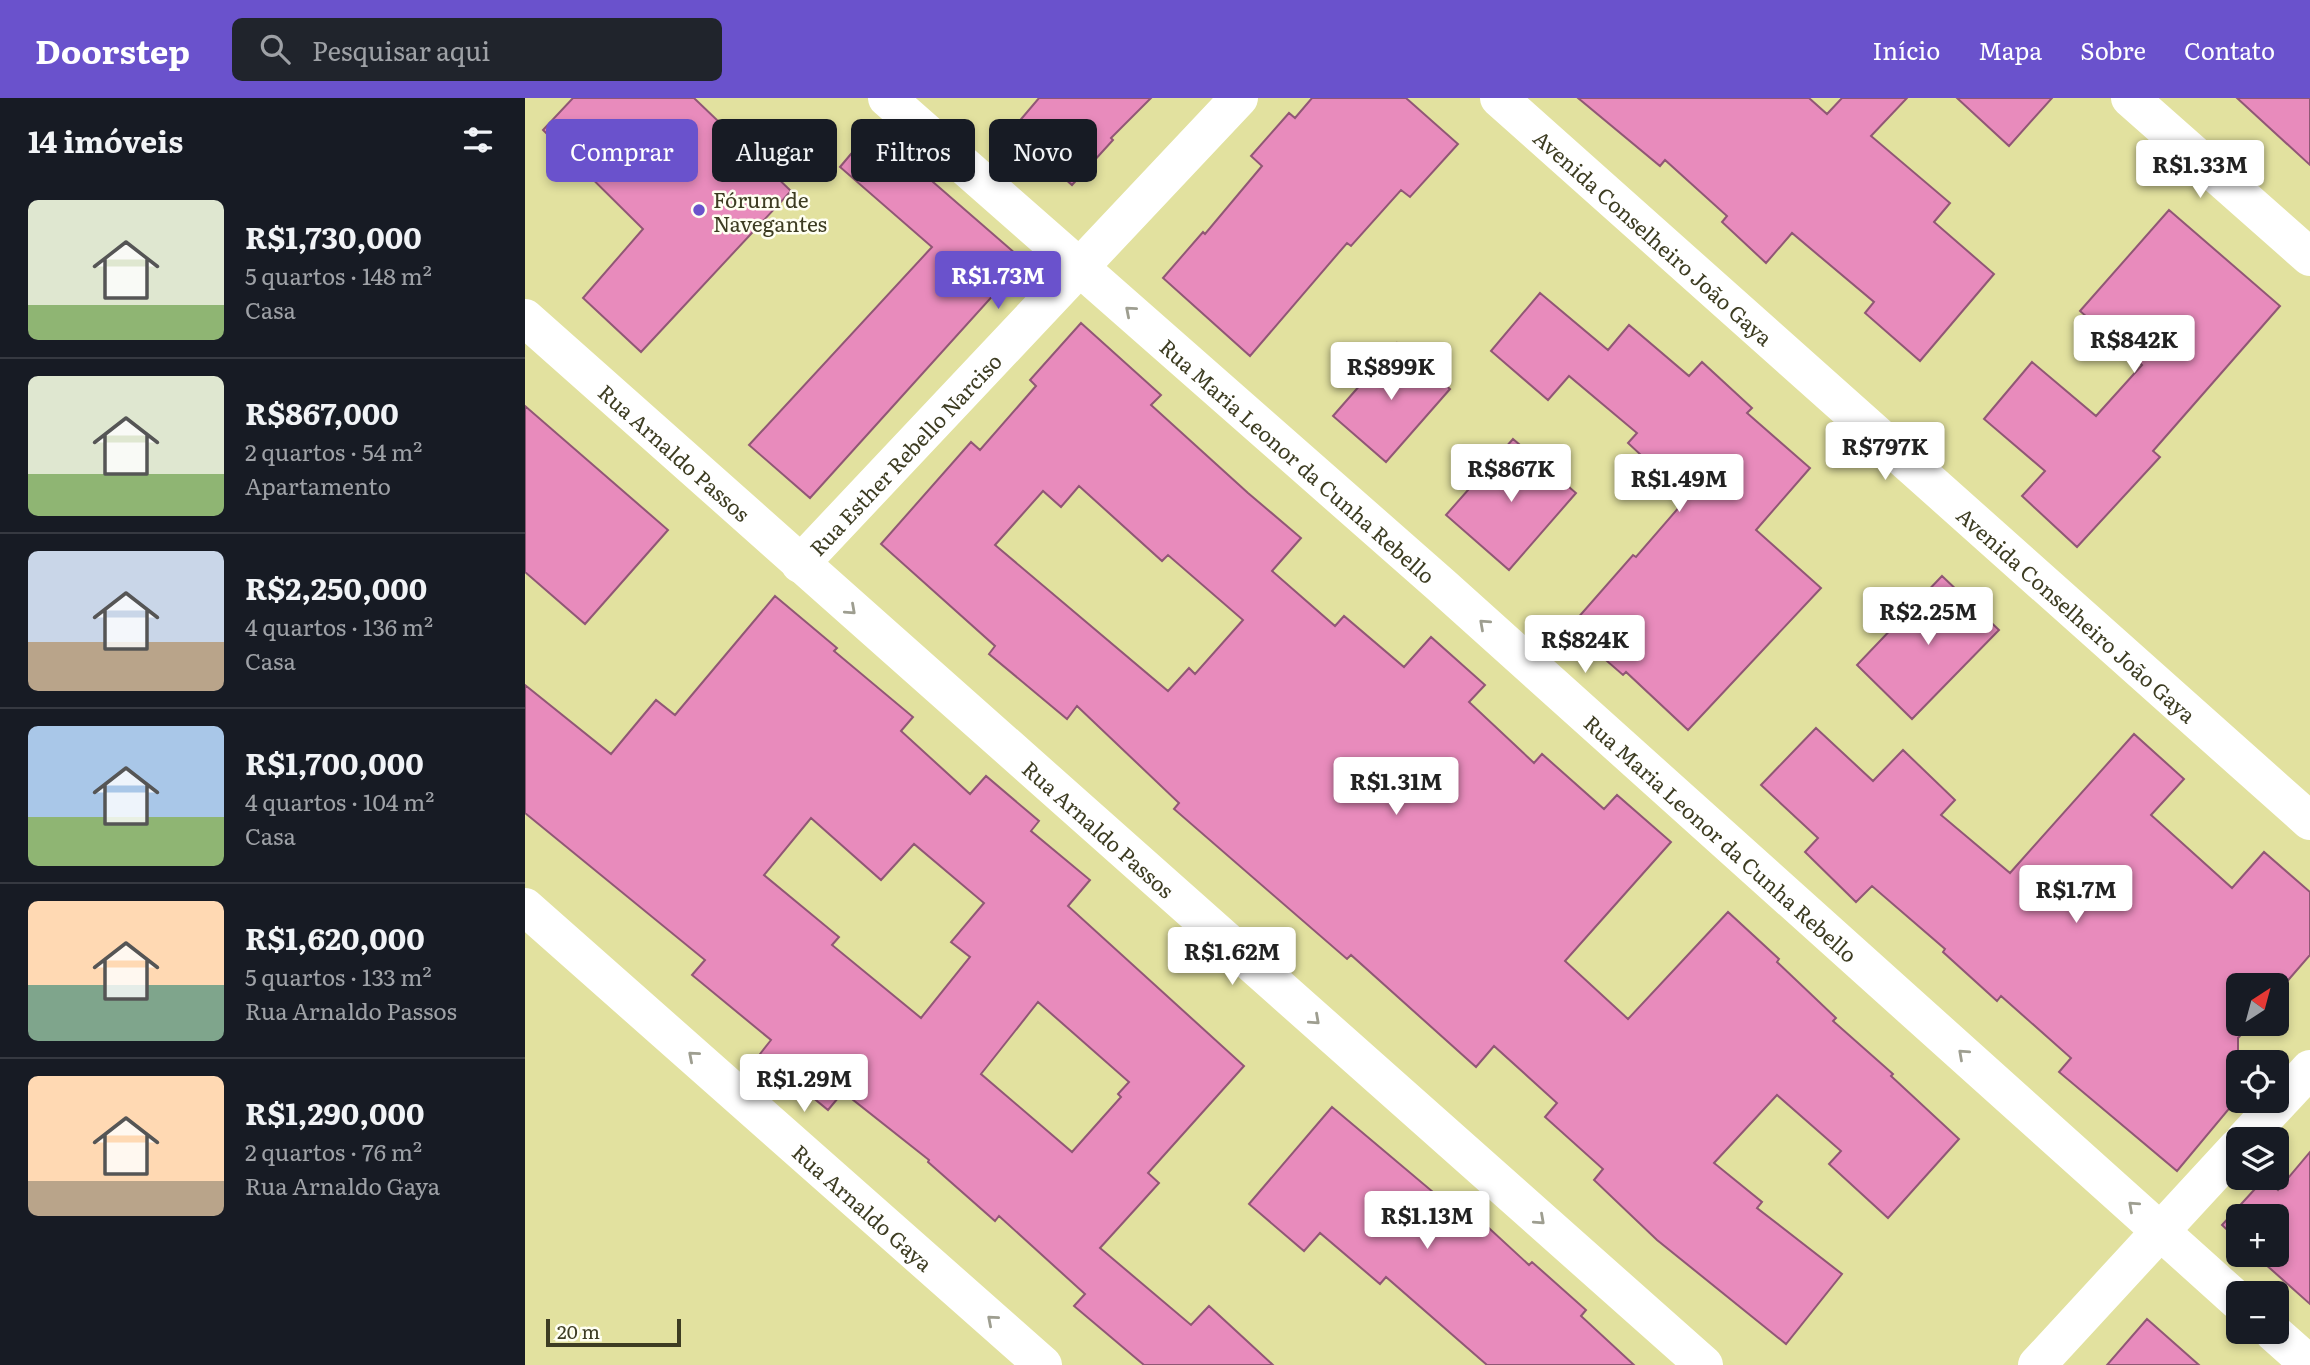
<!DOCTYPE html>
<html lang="pt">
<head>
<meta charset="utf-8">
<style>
	:root { --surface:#171b24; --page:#20242c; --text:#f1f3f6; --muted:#9ea1a6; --line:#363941; --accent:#6a52cc }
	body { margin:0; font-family:Literata,serif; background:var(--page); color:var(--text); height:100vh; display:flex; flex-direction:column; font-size:26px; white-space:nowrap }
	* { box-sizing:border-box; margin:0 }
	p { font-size:23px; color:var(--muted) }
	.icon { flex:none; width:38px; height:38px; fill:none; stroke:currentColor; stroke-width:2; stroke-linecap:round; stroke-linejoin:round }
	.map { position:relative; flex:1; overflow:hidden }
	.sheet { display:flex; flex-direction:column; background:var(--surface); width:525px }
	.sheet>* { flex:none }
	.guide { position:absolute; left:21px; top:21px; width:665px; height:63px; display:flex; gap:14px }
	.needle { width:46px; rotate:36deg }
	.fabs { position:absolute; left:1701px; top:875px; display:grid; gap:14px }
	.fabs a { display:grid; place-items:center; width:63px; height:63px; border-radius:10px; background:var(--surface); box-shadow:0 4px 10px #0003; font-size:35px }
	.scale { position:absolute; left:21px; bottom:18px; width:135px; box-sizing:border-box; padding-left:7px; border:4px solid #3d3c22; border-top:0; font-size:19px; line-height:24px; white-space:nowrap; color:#3d3c22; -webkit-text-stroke:5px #fffff2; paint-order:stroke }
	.price { position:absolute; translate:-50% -60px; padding:0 16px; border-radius:7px; background:#fff; color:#222; font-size:23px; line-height:46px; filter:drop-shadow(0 2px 4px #0008) }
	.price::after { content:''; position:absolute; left:50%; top:42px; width:21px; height:16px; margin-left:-10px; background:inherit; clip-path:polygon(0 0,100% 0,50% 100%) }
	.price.selected { background:var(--accent); color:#fff }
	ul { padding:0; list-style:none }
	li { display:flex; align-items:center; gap:21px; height:175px; padding:0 28px }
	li+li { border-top:2px solid var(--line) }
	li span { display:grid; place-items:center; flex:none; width:196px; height:140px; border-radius:10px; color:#555 }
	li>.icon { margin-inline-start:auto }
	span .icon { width:84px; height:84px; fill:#fffc; stroke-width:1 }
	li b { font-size:30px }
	h2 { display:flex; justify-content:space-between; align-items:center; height:84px; padding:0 28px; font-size:30px }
	.chip { padding:0 24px; border-radius:10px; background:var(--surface); box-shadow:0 4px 10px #0003; font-size:24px; line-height:63px }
	.chip.selected { background:var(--accent); color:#fff }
	header { display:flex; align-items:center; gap:42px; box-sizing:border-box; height:98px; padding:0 35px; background:var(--accent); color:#fff }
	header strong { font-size:33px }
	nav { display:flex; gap:38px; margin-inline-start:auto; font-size:24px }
	.search { width:490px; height:63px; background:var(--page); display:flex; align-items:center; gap:18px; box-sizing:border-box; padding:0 24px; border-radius:10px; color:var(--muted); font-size:26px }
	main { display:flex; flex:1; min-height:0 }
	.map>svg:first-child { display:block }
	.building { fill:#e88bbc; stroke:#905775; stroke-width:2; fill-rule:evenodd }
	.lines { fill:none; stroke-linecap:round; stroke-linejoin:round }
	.street { stroke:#fff; stroke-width:38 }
	.secondary { stroke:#fff; stroke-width:38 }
	.oneway { stroke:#9e9e90 }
	.poi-dot { fill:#6a52cc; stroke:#fffff2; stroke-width:2.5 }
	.labels { text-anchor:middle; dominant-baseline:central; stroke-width:5; stroke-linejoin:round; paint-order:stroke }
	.poi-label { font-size:21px; fill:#3d3c22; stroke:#fffff2; text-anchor:start }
	.street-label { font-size:21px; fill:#3d3c22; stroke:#fffff2 }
</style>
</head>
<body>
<header>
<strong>Doorstep</strong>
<div class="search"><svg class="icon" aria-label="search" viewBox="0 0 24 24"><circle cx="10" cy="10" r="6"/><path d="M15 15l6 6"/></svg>Pesquisar aqui</div>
<nav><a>Início</a><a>Mapa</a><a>Sobre</a><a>Contato</a></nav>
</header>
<main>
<section class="sheet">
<h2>14 imóveis<svg class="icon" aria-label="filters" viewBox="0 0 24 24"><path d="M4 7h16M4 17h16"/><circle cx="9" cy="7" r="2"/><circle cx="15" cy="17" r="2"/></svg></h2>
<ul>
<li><span style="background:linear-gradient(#dfe7d0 75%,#8fb573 0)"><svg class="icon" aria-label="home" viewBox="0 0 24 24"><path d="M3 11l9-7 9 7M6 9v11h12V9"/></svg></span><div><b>R$1,730,000</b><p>5 quartos · 148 m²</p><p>Casa</p></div></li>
<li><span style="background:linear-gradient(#dfe7d0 70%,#8fb573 0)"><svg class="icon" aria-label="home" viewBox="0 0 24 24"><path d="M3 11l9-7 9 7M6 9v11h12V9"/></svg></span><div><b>R$867,000</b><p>2 quartos · 54 m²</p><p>Apartamento</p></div></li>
<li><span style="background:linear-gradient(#c9d6e8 65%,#b9a48a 0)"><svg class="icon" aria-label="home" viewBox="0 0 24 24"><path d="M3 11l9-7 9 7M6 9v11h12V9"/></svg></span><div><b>R$2,250,000</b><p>4 quartos · 136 m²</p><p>Casa</p></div></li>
<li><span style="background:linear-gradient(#a9c7e8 65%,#8fb573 0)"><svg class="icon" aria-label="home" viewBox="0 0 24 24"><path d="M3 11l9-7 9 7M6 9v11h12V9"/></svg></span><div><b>R$1,700,000</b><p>4 quartos · 104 m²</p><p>Casa</p></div></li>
<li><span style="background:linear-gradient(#ffd9b3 60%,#7fa58c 0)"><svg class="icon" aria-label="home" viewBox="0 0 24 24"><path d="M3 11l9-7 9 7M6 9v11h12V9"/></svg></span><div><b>R$1,620,000</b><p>5 quartos · 133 m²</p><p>Rua Arnaldo Passos</p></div></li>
<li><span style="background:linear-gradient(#ffd9b3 75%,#b9a48a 0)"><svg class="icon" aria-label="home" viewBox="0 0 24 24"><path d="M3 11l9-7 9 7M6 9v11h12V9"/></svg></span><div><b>R$1,290,000</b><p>2 quartos · 76 m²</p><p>Rua Arnaldo Gaya</p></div></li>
</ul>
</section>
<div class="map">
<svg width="1785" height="1267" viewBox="0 0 1785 1267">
	<rect width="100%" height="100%" fill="#e2e19f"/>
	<!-- building -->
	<path class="building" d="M48,0H169L266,93L116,254L58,200L118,131L18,32Z
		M514,0H626L586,40L588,42L547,87L486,33Z
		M787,0H881L933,46L885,99L876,92L826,148L822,145L725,258L638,180L678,134L680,136L737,68L726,58L764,15L770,20Z
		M1053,0H1284L1302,16L1317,0H1382L1346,38L1425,105L1409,124L1469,176L1395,263L1340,215L1349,204L1267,135L1241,165L1197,124L1202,118L1140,62L1135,68Z
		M1432,0H1527L1484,48Z
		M1712,0H1785V67Z
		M347,31L499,163L285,400L224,347L407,149L315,69Z
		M1644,112L1755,208L1628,353L1635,359L1552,449L1497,398L1520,373L1459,321L1507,264L1571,318L1617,267L1555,213Z
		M1015,195L1083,252L1104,227L1164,278L1177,264L1227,310L1222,315L1285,370L1231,432L1296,490L1163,632L1101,574L1098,577L1044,530L1108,457L1111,459L1162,400L1103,345L1112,335L1044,278L1023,302L966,253Z
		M556,225L636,297L626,307L723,395L776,440L747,473L810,528L819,518L879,569L906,539L960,587L944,604L1009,665L1017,656L1079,711L1092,697L1146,744L1040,863L1103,921L1203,814L1254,861L1252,864L1311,920L1308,923L1368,976L1366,978L1434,1041L1363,1120L1304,1066L1316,1053L1252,997L1189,1065L1237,1104L1232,1110L1317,1176L1261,1246L1132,1142L1069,1082L1078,1071L1020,1019L1032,1005L969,948L951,969L826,857L822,861L649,711L654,705L552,608L542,621L464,556L470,548L356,446L446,344L455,352L511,288L505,282ZM554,388L637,463L643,457L718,522L670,576L664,570L643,593L470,447L518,393L536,409Z
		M872,245L925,291L861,364L808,318Z
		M0,308L143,432L60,526L0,474Z
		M988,341L1051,395L984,472L921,417Z
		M1417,478L1474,532L1387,621L1332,567Z
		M250,498L312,550L309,553L388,619L376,633L445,696L461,678L514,723L506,733L565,782L543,808L719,968L623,1075L634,1085L575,1150L666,1227L684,1208L748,1267H619L549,1208L560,1196L474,1118L470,1123L403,1064L404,1062L318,994L303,1012L235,956L246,942L167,877L180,862L0,715V587L86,656L131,602L150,617ZM286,720L356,782L389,746L459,805L426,844L445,859L396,920L307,847L314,839L239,777ZM513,904L604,984L593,996L596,999L547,1054L456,976Z
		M1291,630L1348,683L1378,652L1430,702L1416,717L1485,775L1609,636L1659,681L1626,717L1707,790L1739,754L1785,794V857L1752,895V887H1713V926H1726L1713,940V1000L1652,1073L1534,974L1546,960L1476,898L1472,903L1418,854L1420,851L1347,788L1331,804L1280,754L1293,740L1236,687Z
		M807,1009L934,1116L941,1109L1004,1167L1007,1164L1061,1212L1056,1218L1109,1267H962L861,1179L855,1186L795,1135L779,1153L724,1106Z
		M1785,1054V1206L1730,1157H1752V1118H1713V1142L1697,1127L1740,1080L1753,1092Z
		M1622,1221L1674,1267H1582Z"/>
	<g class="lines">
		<!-- street -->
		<g class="street">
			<path id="s1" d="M362,0L917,488L1713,1203"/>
			<path d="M1605,0L1785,159"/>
			<path id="s2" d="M0,220L1179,1267"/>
			<path id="s3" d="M275,466L714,0"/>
			<path id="s4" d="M0,809L518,1267"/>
			<path d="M1720,1041L1785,971"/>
			<path d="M1748,1234L1785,1267"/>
			<path d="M1512,1267L1713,1049"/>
		</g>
		<!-- secondary -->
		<path class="secondary" id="s5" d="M974,0L1785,723"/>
	</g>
	<!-- one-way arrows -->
	<defs><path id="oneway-chevron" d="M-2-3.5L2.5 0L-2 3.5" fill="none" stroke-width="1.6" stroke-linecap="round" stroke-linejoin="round" transform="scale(1.75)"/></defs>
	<g class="oneway">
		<use href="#oneway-chevron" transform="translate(605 213) rotate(-139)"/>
		<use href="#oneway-chevron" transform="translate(326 512) rotate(42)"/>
		<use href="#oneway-chevron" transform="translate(959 526) rotate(-138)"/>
		<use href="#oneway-chevron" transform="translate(790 922) rotate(42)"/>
		<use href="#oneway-chevron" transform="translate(1438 956) rotate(-138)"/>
		<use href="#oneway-chevron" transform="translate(168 958) rotate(-139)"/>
		<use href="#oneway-chevron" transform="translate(1608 1108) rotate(-138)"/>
		<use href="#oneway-chevron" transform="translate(1015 1122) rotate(42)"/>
		<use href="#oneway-chevron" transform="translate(467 1222) rotate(-139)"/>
	</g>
	<!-- markers -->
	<circle class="poi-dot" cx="174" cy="112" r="7"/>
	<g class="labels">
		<!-- poi labels -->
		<g class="poi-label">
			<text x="188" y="100">Fórum de<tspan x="188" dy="24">Navegantes</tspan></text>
		</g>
		<!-- street labels -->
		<g class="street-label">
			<text stroke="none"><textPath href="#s5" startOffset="208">Avenida Conselheiro João Gaya</textPath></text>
			<text stroke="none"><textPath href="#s2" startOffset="201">Rua Arnaldo Passos</textPath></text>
			<text stroke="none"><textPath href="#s3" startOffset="152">Rua Esther Rebello Narciso</textPath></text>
			<text stroke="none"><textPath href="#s1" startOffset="548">Rua Maria Leonor da Cunha Rebello</textPath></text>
			<text stroke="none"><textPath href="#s5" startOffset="775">Avenida Conselheiro João Gaya</textPath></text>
			<text stroke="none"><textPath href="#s2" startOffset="768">Rua Arnaldo Passos</textPath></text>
			<text stroke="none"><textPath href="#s1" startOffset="1115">Rua Maria Leonor da Cunha Rebello</textPath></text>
			<text stroke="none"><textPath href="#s4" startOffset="452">Rua Arnaldo Gaya</textPath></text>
		</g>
	</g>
</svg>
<div class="fabs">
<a><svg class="needle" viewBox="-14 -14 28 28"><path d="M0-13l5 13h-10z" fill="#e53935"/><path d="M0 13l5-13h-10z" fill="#9ea1a6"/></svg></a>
<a><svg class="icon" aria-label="locate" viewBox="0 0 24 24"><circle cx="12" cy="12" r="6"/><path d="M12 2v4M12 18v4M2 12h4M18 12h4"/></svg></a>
<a><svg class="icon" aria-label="layers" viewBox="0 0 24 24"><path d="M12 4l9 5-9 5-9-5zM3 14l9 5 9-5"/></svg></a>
<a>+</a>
<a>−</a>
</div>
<div class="scale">20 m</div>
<b class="price" style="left:1675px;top:102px">R$1.33M</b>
<b class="price selected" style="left:473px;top:213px">R$1.73M</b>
<b class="price" style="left:1609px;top:277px">R$842K</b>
<b class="price" style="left:866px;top:304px">R$899K</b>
<b class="price" style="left:1360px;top:384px">R$797K</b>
<b class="price" style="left:986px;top:406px">R$867K</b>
<b class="price" style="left:1154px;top:416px">R$1.49M</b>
<b class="price" style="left:1403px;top:549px">R$2.25M</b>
<b class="price" style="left:1060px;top:577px">R$824K</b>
<b class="price" style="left:871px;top:719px">R$1.31M</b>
<b class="price" style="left:1551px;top:827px">R$1.7M</b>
<b class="price" style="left:707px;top:889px">R$1.62M</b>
<b class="price" style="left:279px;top:1016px">R$1.29M</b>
<b class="price" style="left:902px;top:1153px">R$1.13M</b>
<div class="guide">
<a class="chip selected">Comprar</a>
<a class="chip">Alugar</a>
<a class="chip">Filtros</a>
<a class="chip">Novo</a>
</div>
</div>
</main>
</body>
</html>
